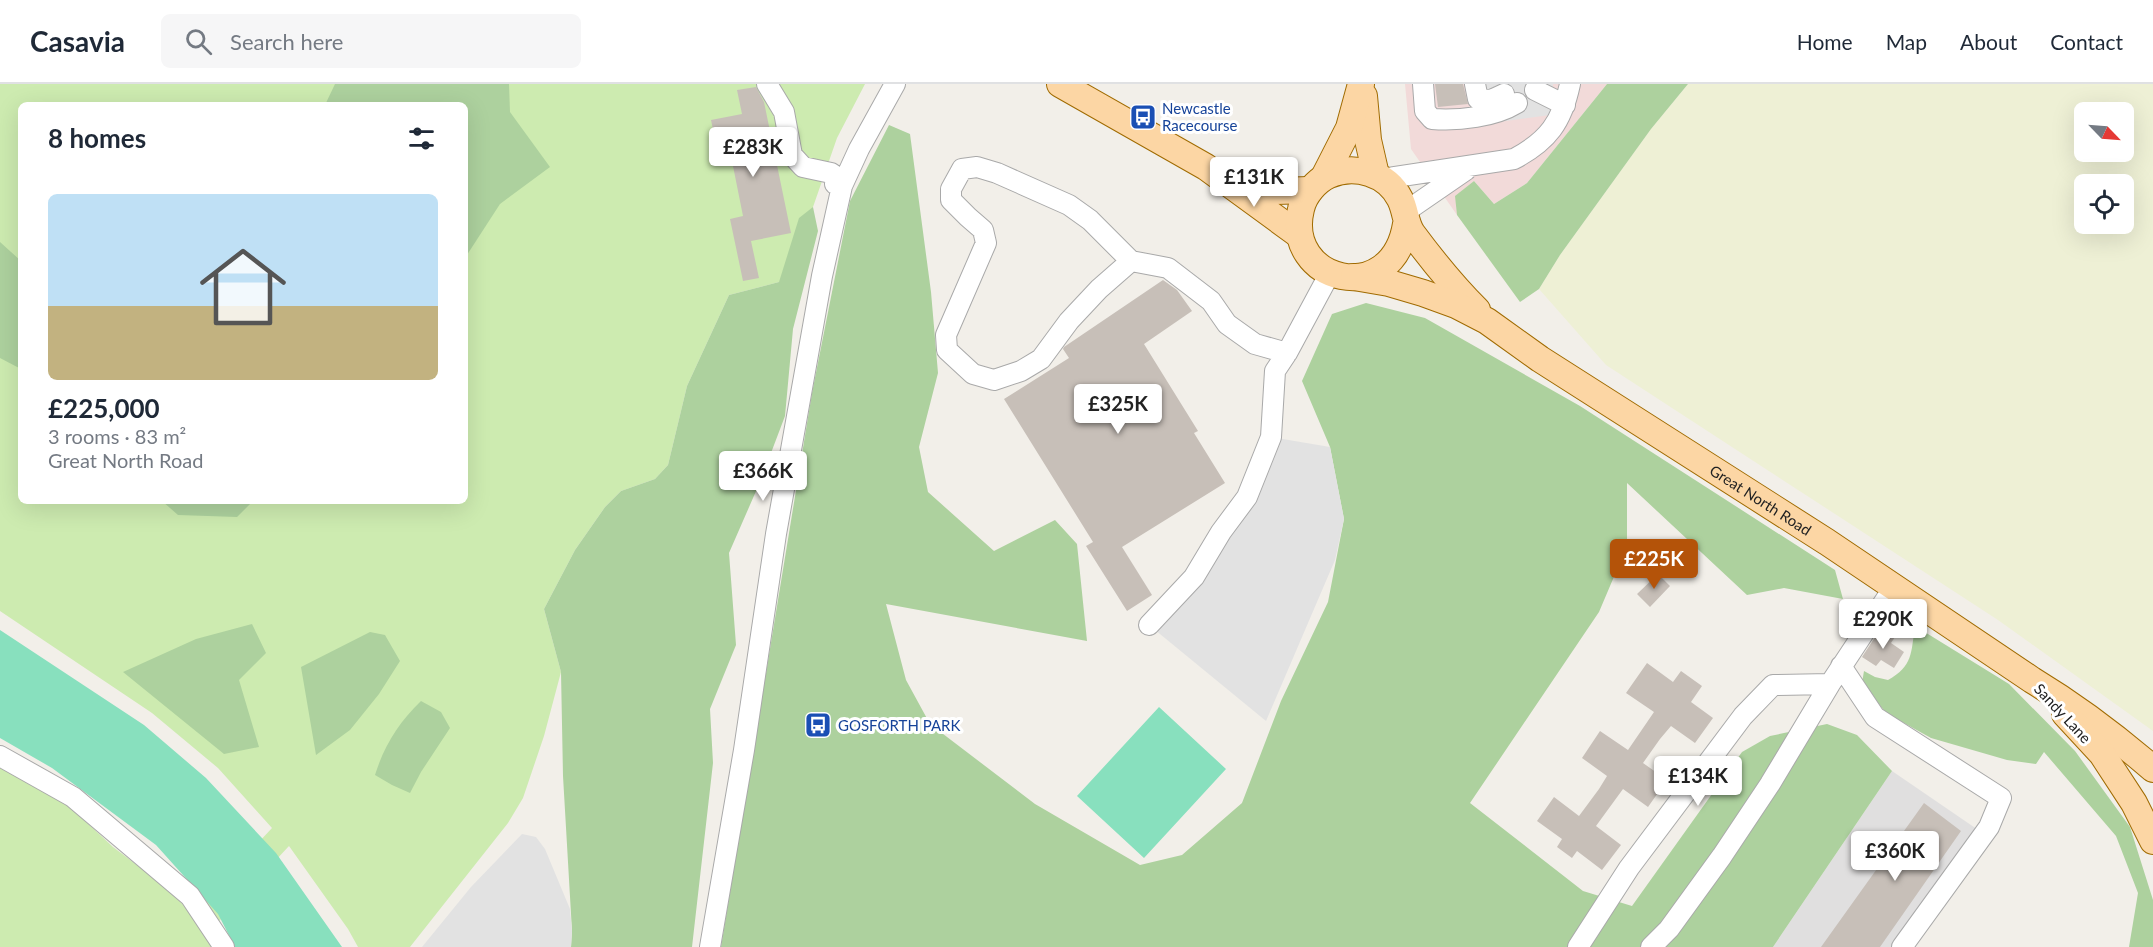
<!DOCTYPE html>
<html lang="en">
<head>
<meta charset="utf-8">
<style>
	:root { --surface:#fff; --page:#f6f6f7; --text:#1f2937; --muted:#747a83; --line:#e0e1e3; --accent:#b45309 }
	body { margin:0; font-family:Lato,sans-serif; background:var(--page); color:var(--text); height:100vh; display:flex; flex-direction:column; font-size:22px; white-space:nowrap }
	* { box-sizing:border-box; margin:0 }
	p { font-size:20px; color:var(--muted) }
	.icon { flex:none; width:33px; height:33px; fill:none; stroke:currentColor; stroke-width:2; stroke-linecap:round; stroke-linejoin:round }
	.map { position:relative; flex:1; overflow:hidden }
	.sheet { position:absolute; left:18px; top:18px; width:450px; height:402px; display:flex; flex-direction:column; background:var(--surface); border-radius:9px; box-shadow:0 6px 24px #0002 }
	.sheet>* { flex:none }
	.needle { width:39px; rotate:115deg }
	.buttons { position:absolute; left:2074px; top:18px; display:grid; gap:12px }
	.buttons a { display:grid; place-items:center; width:60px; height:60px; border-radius:9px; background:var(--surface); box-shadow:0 6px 24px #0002; font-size:30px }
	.price { position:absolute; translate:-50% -51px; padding:0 14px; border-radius:6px; background:#fff; color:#222; font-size:20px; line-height:39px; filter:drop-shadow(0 2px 3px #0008) }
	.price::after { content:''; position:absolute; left:50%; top:36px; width:18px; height:14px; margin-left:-9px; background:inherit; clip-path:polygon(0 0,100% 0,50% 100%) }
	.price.selected { background:var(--accent); color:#fff }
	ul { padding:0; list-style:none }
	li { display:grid; align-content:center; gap:12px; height:318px; padding:0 30px }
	li span { display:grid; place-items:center; height:186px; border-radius:9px; color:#555 }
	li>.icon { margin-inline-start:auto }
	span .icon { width:108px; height:108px; fill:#fffc; stroke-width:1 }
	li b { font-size:26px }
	h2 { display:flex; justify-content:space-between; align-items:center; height:72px; padding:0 30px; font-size:26px }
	header { display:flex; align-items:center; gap:36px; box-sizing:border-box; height:84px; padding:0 30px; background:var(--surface); border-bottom:2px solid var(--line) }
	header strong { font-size:28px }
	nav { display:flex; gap:33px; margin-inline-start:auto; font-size:21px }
	.search { width:420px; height:54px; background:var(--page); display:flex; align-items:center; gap:15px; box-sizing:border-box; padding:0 21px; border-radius:9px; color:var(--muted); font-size:22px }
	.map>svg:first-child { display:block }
	.residential { fill:#e0dfdf }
	.commercial { fill:#f2dad9 }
	.farmland { fill:#eef0d5; fill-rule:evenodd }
	.grass { fill:#cdebb0; fill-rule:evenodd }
	.forest { fill:#add19e }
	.pitch { fill:#88e0be }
	.parking { fill:#e2e2e2 }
	.building { fill:#c7bfb8 }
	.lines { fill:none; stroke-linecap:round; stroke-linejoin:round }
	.minor-casing { stroke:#a9a9a9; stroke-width:22 }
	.major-casing { stroke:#a06b00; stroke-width:28 }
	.minor { stroke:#fff; stroke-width:20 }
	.major { stroke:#fcd6a4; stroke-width:26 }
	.labels { text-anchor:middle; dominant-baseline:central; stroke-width:6; stroke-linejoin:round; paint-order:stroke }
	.transit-label { font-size:15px; fill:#164399; stroke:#fff; text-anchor:start }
	.street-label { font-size:15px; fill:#222; stroke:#fff }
</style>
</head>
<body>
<header>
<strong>Casavia</strong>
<div class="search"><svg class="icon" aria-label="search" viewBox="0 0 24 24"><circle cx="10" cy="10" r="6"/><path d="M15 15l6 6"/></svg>Search here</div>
<nav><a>Home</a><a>Map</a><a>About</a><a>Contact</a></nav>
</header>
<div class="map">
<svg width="2153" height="863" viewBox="0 0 2153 863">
	<rect width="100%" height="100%" fill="#f2efe9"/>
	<!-- residential -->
	<path class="residential" d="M1892,687L1987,752L1912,863H1773Z"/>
	<!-- commercial -->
	<path class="commercial" d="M1405,0H1607L1527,99L1494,120L1474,97L1456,112L1457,131L1411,65Z"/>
	<!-- farmland -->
	<path class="farmland" d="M1688,0H2153V647L1998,536L1606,281L1539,205L1560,171L1651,45ZM2085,28H2124V68H2085ZM2085,100H2124V140H2085Z"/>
	<!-- grass -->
	<path class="grass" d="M0,0H865L837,54L813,123L798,183L779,198L729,211L687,302L668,381L655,395L621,407L605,423L575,466L544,525L561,588L544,652L523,714L508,739L410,863H358L348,845L289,762L207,850L214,863H0V682L34,703L68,721L113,763L166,803L192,830L272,744L218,684L152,629L0,527ZM21,21H465V417H21Z"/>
	<!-- forest -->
	<path class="forest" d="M335,0H509L510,28L550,83L500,120L465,174V21H325Z
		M1607,0H1688L1651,45L1560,171L1539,205L1520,218L1457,131L1455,112L1474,97L1494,120L1527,99Z
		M889,41L910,50L931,208L938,289L919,363L928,408L994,467L1055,436L1077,460L1087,557L886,520L906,596L930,640L1035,720L1140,781L1182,771L1242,719L1281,617L1328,518L1344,435L1330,363L1302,297L1332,230L1366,219L1425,234L1580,322L1835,486L1843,515L1784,504L1747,511L1627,399V462L1599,528L1470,719L1583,807L1632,822L1742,668L1770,652L1827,640L1857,651L1892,687L1773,863H721L812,309L850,117Z
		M813,123L818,147L793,245L785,332L760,398L729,469L736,561L710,625L713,679L692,863H571L572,847L563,692L561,588L544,525L575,466L605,423L621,407L655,395L668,381L687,302L729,211L779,198L799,134Z
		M0,158L21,177V285L0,274Z
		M162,417H253L237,433L178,431Z
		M252,540L266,569L239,596L259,663L224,670L123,588L196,555Z
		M1915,542L2009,600L2075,667L2130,743L2153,816V863H2129L2138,809L2116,752L2044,668L2036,680L2007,676L1931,654L1886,629L1862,599L1864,587L1875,593L1888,596C1913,582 1911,569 1915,542Z
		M370,548L385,551L400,577L379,610L350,646L316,671L301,583Z
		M421,617L441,628L450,644L421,688L410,709L392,701L375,691C384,662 399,638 421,617Z"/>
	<!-- pitch -->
	<path class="pitch" d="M0,546L144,641L206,694L276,769L342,863H235L218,830L156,761L52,684L0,654Z
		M1159,623L1226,685L1144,774L1077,712Z"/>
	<!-- parking -->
	<path class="parking" d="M1473,0H1553L1550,31L1477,41Z
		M1271,353L1330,363L1344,435L1335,476L1266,637L1149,541L1194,493Z
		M522,750L536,753L545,765L570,825L572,847L571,863H422L471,803Z"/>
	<!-- building -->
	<path class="building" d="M1435,0H1463L1468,20L1438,23Z
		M756,3L764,18L791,149L751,157L759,194L743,197L730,135L743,132L728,57L716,60L711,36L742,30L737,6Z
		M1163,196L1177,206L1192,227L1144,260L1198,347L1194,349L1225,399L1122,463L1152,511L1127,527L1086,462L1093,458L1004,315L1069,274L1063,265L1064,263Z
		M1658,490L1670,502L1650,523L1637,510Z
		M1881,544L1895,553L1891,559L1904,568L1894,584L1881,576L1876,582L1862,573Z
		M1647,579L1673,598L1681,587L1702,602L1691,618L1713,634L1695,659L1671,642L1660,655L1643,679L1667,696L1648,723L1623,705L1596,742L1621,761L1602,786L1577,767L1572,774L1557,763L1562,755L1537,737L1554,713L1579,732L1599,705L1607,692L1582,674L1600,647L1628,666L1654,628L1626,609Z
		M1924,719L1961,747L1880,863H1821Z"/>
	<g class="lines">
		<defs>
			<path id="minor" d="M767,0L784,28L792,71L803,83L831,89L837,93L835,100L842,102
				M1423,0L1425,27L1432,35C1459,37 1494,33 1517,19
				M1475,0L1478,15L1491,16L1504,10
				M1535,6L1565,21
				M1382,95L1514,75C1548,57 1562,38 1570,0
				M1405,128L1466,86
				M1131,177L1090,136L1069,121L997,89L977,83L962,85L951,105V116L968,133L983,146L986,159L946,251L947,266L973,290L994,296L1021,287L1041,275L1069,237L1099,205L1131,177L1168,184L1211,217L1227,240L1255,260L1287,269
				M1149,541L1194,493L1221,448L1247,413L1271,353L1275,287L1287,269L1330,189
				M1841,582L1875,633L2001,714L1989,743L1902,863
				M0,672L73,713L190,812L224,863
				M710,863L744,666L776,450L822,192L842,102L859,65L895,0
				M1578,863L1629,784L1743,632L1773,601L1830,600
				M1651,863L1669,845L1722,772L1770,700L1830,600L1894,503"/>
			<g id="major">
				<path d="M1060,0L1206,83L1299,151"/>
				<path d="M1364,12L1368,56L1376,91"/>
				<path d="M1324,93L1349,44L1361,0"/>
				<path d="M1234,94L1275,107L1310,106"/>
				<path d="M1406,140C1392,226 1283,198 1301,125C1304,111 1316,97 1329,91C1355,80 1387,89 1400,115C1406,127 1405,138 1412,149C1432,176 1453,202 1477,226"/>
				<path id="s1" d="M1354,193L1389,199L1423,209L1456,221L1487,237L1540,275L1827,458L2032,596C2075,622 2115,652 2153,685"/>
				<path d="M2065,630L2102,670L2134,719L2153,757"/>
			</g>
		</defs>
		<!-- minor casing -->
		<use href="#minor" class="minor-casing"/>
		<!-- major casing -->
		<use href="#major" class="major-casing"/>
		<!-- minor -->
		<use href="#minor" class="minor"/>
		<!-- major -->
		<use href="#major" class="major"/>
	</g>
	<!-- icons -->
	<defs>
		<symbol id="bus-square" viewBox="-11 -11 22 22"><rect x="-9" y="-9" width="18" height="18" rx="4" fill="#1a4fb4" stroke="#fff"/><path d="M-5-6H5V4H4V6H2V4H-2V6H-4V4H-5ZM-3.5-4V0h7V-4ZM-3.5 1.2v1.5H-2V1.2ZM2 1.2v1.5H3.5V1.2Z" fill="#fff"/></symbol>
	</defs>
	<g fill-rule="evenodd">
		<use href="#bus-square" x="1128" y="18" width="30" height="30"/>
		<use href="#bus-square" x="803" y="626" width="30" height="30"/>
	</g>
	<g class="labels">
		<!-- transit labels -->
		<g class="transit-label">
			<text x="1162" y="24">Newcastle<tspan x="1162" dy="17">Racecourse</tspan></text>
			<text x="838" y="641">GOSFORTH PARK</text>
		</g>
		<!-- street labels -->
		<g class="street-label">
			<text stroke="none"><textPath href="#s1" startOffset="468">Great North Road</textPath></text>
			<text transform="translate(2063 629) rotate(47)">Sandy Lane</text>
		</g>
	</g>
</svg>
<div class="buttons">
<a><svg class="needle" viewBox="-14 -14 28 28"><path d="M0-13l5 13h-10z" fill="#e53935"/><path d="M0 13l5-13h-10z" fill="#747a83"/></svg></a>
<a><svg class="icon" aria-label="locate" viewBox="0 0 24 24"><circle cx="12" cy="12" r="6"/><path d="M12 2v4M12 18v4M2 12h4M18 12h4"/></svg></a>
</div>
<b class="price" style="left:753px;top:94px">£283K</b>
<b class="price" style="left:1254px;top:124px">£131K</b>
<b class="price" style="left:1118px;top:351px">£325K</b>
<b class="price" style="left:763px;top:418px">£366K</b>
<b class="price selected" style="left:1654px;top:506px">£225K</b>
<b class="price" style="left:1883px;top:566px">£290K</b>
<b class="price" style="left:1698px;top:723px">£134K</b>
<b class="price" style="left:1895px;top:798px">£360K</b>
<section class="sheet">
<h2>8 homes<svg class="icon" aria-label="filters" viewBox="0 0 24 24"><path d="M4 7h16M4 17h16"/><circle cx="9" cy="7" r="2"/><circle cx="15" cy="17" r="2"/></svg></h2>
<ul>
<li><span style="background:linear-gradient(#bfe0f5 60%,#c2b280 0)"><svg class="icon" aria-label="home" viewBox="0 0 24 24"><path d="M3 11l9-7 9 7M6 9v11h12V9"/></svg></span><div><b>£225,000</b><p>3 rooms · 83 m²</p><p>Great North Road</p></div></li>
</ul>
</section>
</div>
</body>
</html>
